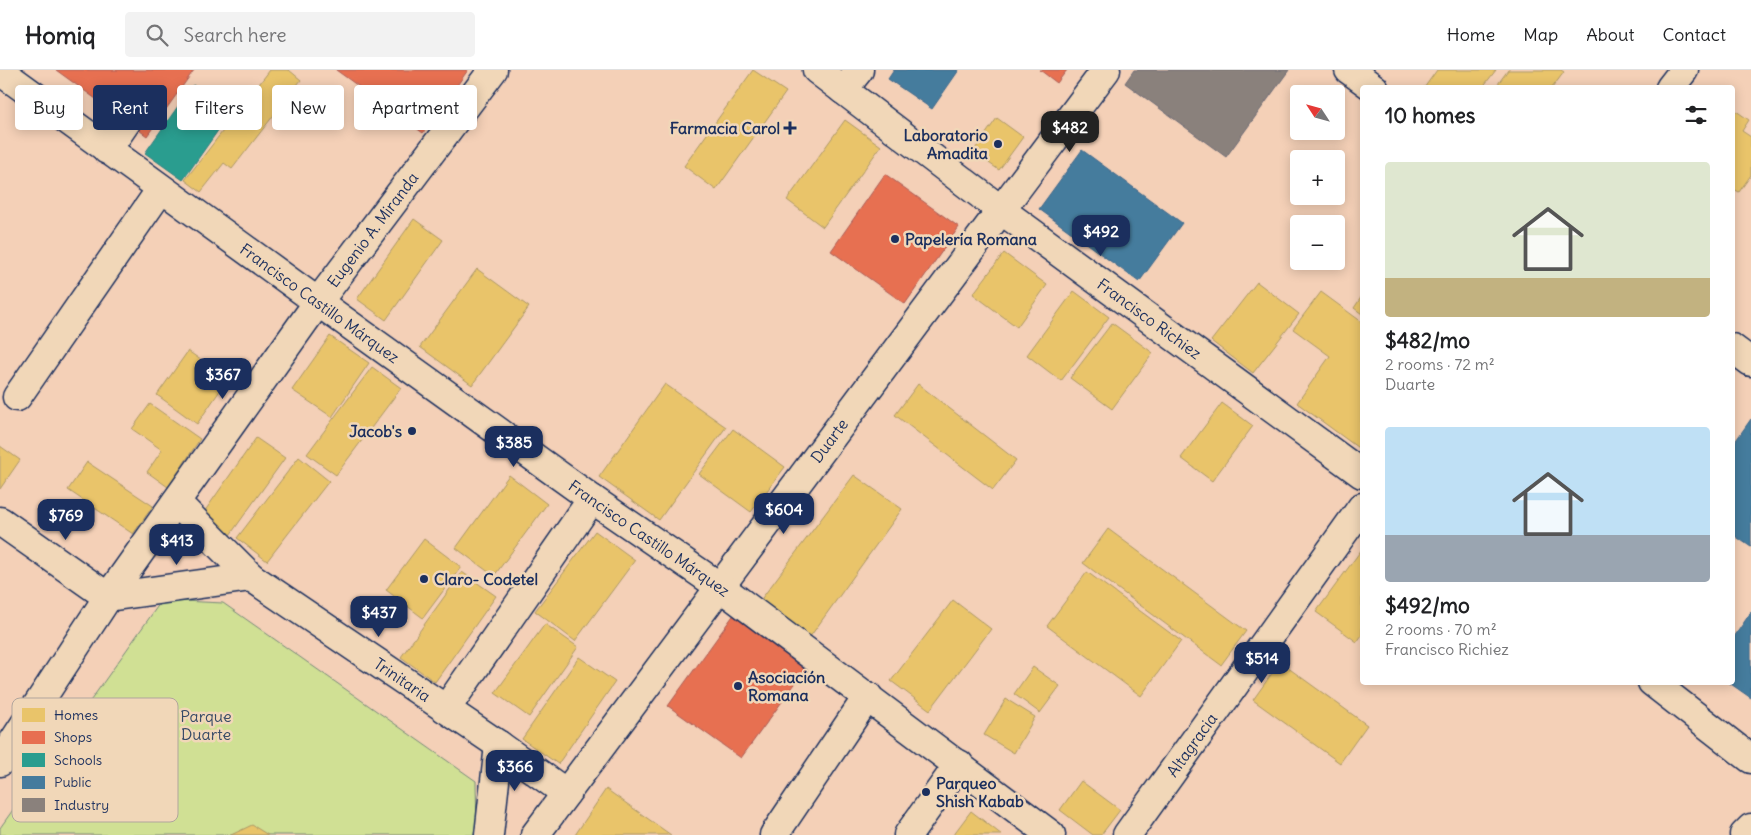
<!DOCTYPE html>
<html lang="en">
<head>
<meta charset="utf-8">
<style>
	:root { --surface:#fff; --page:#f2f2f2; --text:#202124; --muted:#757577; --line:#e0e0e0; --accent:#1b2f5e }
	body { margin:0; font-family:Delius,sans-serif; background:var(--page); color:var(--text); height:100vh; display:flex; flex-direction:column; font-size:19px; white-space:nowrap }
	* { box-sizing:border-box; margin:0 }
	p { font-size:16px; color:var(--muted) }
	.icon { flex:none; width:28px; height:28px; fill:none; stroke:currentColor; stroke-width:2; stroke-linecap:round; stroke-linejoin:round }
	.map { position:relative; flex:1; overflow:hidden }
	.panel { position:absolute; left:1360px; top:15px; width:375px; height:600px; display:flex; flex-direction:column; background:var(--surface); border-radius:5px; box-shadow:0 2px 12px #0003 }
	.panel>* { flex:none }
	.banner { position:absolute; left:15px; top:15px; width:475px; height:45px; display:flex; gap:10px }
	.needle { width:32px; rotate:306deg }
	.controls { position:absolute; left:1290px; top:15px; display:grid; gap:10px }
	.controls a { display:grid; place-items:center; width:55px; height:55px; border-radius:5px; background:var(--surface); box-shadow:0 2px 12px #0003; font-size:25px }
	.price { position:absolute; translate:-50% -42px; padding:0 11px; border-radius:10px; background:var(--accent); color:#fff; font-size:16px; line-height:32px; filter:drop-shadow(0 1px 2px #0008) }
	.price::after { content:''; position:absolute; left:50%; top:30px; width:15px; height:11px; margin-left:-8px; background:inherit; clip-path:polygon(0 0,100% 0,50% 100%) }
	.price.active { background:#222; color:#fff }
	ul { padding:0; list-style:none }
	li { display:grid; align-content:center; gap:10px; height:265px; padding:0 25px }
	li span { display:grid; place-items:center; height:155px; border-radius:5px; color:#555 }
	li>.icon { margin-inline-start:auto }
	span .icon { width:90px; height:90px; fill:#fffc; stroke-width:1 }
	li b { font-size:21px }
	h2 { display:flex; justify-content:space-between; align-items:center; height:60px; padding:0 25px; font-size:21px }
	.pill { padding:0 18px; border-radius:5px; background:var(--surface); box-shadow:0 2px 12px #0003; font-size:18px; line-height:45px }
	.pill.active { background:var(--accent); color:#fff }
	header { display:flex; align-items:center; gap:30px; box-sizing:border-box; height:70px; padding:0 25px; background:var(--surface); border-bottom:1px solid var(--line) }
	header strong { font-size:24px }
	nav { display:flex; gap:28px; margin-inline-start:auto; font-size:18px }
	.search { width:350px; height:45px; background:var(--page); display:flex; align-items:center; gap:12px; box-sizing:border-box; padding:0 18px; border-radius:5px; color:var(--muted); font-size:19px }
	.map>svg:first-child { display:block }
	.green { fill:#d0e094; stroke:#768879 }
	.homes { fill:#e9c46a; stroke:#ab9766 }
	.shops { fill:#e76f51; stroke:#aa5c55 }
	.schools { fill:#2a9d8f; stroke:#267c80 }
	.public { fill:#457b9d; stroke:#38648a }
	.industry { fill:#8a817c; stroke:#696873 }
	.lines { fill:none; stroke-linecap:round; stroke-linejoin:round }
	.minor-casing { stroke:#1b2f5e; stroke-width:31 }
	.major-casing { stroke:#1b2f5e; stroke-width:31 }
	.minor { stroke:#f1d7b8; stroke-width:28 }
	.major { stroke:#f1d7b8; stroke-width:28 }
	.poi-dot { fill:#1b2f5e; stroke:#f1d7b8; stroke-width:2 }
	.labels { text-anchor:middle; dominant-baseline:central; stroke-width:5; stroke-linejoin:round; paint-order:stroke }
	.poi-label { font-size:16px; font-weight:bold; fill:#1b2f5e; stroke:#f1d7b8; text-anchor:start }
	.street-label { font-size:16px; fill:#1b2f5e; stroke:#f1d7b8 }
	.park-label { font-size:16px; fill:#364a66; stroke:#f1d7b8 }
	.key { fill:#f1d7b8; stroke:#b1a59d; stroke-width:1 }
	.key-label { font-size:14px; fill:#1b2f5e }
</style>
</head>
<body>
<header>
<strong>Homiq</strong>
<div class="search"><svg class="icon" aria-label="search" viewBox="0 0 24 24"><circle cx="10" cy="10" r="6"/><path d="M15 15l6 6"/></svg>Search here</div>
<nav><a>Home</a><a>Map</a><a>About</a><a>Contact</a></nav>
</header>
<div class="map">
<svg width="1751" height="765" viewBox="0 0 1751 765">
	<rect width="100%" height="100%" fill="#f4d0b7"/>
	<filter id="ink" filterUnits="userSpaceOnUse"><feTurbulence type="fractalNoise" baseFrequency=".02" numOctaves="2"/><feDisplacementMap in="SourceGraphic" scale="10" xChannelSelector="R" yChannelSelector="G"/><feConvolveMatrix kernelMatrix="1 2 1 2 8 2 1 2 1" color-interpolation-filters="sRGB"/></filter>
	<g filter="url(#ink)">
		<!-- green -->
		<path class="green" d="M162,530L223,533L476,711L477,765H0V758Z"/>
		<!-- homes -->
		<path class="homes" d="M270,0H289L301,10L232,99L224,93L201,122L185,110Z
			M753,0L786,22L716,120L684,96Z
			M1437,0H1496L1482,18H1424Z
			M1508,0H1561L1564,2L1552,18H1495Z
			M1732,38L1749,50L1742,61L1751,67V105L1739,122L1732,118Z
			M997,48L1023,67L999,100L973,82Z
			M845,50L881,76L823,157L787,130Z
			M414,149L443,170L386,250L357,229Z
			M1004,183L1047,215L1017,257L973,224Z
			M477,199L529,237L472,315L420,277Z
			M1257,212L1299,244L1253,303L1211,271Z
			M1074,221L1109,247L1061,311L1027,285Z
			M1321,222L1362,252L1361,380L1297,333L1330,286L1293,259Z
			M1362,226V244L1354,238Z
			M1112,253L1153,283L1112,339L1070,308Z
			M330,266L369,293L332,347L292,320Z
			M188,281L228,309L197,354L157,325Z
			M372,297L401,318L336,405L307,384Z
			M665,314L726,357L659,450L599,407Z
			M918,314L1016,390L993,420L895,345Z
			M1222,333L1253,356L1212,411L1181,388Z
			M150,334L200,369L168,417L147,402L162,380L132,359Z
			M733,359L785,397L751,442L699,404Z
			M256,368L285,388L230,465L202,445Z
			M0,376L20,390L0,419Z
			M299,387L329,411L267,491L237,468Z
			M87,392L153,436L133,464L68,420Z
			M509,405L547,434L494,506L456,478Z
			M854,405L902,439L807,571L762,541V528Z
			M1108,459L1246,561L1221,595L1083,493Z
			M595,461L635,490L575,571L535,541Z
			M424,469L461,497L423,548L386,520Z
			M1362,479V565L1357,572L1316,542Z
			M462,502L496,526L435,612L401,587Z
			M1087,502L1181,571L1141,626L1047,556Z
			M953,530L991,559L930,640L891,611Z
			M545,554L578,577L529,647L495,623Z
			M579,587L615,612L558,694L522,669Z
			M1280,592L1367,655L1340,693L1253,630Z
			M1033,597L1060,616L1040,643L1014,624Z
			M1006,629L1035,647L1014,683L984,665Z
			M1081,711L1120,740L1101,765H1093L1060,740Z
			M606,719L671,765H575Z
			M971,741L1002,765H953Z
			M252,755L268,765H231Z"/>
		<!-- shops -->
		<path class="shops" d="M56,0H194L147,66Z
			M336,0H468L423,63Z
			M1040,0H1067L1057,13Z
			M885,104L959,157L905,234L831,181Z
			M735,543L808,596L741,688L668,636Z"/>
		<!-- schools -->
		<path class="schools" d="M193,15L231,42L183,110L145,83Z"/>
		<!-- public -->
		<path class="public" d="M894,0H959L932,39L888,9Z
			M1082,80L1182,153L1139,212L1039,139Z
			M1751,349V477L1732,464V376Z
			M1751,542V628L1728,612H1732V570Z"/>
		<!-- industry -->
		<path class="industry" d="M1134,0H1289L1226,87L1125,13Z"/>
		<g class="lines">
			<defs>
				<g id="minor">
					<path d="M1349,0L1374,18"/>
					<path d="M1670,18L1684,0"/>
					<path d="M843,20L859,0"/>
					<path d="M107,80L127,51"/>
					<path d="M1732,278L1751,292"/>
					<path d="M17,327L161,119"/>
					<path id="s1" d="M176,432L251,507L499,675L566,723"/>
					<path d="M0,451L108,527L251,507"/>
					<path d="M446,639L592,429"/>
					<path id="s2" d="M0,692L108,527L318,232L493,0"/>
					<path d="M489,765L499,675"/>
					<path id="s3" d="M535,765L1001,140"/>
					<path d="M774,765L868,626"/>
					<path d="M908,765L959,694"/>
					<path id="s4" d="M1127,765L1362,437"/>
					<path d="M1744,765L1751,758"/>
				</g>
				<g id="major">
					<path id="s5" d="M817,0L1001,140L1362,404"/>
					<path id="s6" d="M0,1L318,232L592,429L719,516L1051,765"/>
					<path d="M1001,140L1106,0"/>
					<path d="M1652,612L1751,689"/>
				</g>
			</defs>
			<!-- minor casing -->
			<use href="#minor" class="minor-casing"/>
			<!-- major casing -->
			<use href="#major" class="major-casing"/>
			<!-- minor -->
			<use href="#minor" class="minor"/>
			<!-- major -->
			<use href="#major" class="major"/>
		</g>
	</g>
	<!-- markers -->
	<g class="poi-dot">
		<path d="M787.5 50.5h5v5h5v5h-5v5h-5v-5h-5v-5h5z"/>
		<circle cx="998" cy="74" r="5"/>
		<circle cx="895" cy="169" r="5"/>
		<circle cx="412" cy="361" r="5"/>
		<circle cx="424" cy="509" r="5"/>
		<circle cx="738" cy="616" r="5"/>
		<circle cx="926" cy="722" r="5"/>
	</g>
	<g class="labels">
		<!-- poi labels -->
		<g class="poi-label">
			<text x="780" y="58" text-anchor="end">Farmacia Carol</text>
			<text x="988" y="65" text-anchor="end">Laboratorio<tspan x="988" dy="18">Amadita</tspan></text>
			<text x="905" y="169">Papelería Romana</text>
			<text x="402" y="361" text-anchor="end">Jacob's</text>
			<text x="434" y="509">Claro- Codetel</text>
			<text x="748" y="607">Asociación<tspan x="748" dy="18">Romana</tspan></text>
			<text x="936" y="713">Parqueo<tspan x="936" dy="18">Shish Kabab</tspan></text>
		</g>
		<!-- street labels -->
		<g class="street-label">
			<text stroke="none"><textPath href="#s2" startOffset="650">Eugenio A. Miranda</textPath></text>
			<text stroke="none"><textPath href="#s6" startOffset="395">Francisco Castillo Márquez</textPath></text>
			<text stroke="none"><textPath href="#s5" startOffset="415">Francisco Richiez</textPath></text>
			<text stroke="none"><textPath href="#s3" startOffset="492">Duarte</textPath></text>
			<text stroke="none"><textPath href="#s6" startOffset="800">Francisco Castillo Márquez</textPath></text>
			<text stroke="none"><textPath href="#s1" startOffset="289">Trinitaria</textPath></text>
			<text stroke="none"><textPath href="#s4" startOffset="111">Altagracia</textPath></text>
		</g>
		<!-- park labels -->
		<g class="park-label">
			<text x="206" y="646">Parque<tspan x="206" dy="18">Duarte</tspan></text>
		</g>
	</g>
	<!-- legend -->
	<rect x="12" y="628" width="166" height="124" rx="8" class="key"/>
	<rect x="22" y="638" width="23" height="14" fill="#e9c46a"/>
	<rect x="22" y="661" width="23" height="13" fill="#e76f51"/>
	<rect x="22" y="683" width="23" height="14" fill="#2a9d8f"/>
	<rect x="22" y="706" width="23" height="13" fill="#457b9d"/>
	<rect x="22" y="728" width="23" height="14" fill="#8a817c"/>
	<g class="key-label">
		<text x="54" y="650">Homes</text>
		<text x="54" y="672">Shops</text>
		<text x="54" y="695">Schools</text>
		<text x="54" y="717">Public</text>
		<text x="54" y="740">Industry</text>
	</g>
</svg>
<div class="controls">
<a><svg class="needle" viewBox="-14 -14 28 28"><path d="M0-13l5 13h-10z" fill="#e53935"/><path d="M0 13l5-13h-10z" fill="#757577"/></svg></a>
<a>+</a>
<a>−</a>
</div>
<b class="price active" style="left:1070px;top:83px">$482</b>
<b class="price" style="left:1101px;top:187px">$492</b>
<b class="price" style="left:223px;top:330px">$367</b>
<b class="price" style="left:514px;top:398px">$385</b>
<b class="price" style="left:784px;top:465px">$604</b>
<b class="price" style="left:66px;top:471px">$769</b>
<b class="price" style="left:177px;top:496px">$413</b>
<b class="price" style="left:379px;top:568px">$437</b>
<b class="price" style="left:1262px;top:614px">$514</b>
<b class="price" style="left:515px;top:722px">$366</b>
<div class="banner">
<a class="pill">Buy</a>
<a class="pill active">Rent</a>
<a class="pill">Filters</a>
<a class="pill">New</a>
<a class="pill">Apartment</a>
</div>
<section class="panel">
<h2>10 homes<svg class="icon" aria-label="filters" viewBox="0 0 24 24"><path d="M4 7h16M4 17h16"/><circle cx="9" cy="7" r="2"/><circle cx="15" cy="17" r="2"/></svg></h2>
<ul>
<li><span style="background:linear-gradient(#dfe7d0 75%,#c2b280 0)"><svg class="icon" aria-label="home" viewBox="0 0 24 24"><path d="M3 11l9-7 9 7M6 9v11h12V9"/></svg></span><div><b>$482/mo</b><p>2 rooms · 72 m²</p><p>Duarte</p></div></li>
<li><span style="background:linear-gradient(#bfe0f5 70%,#9aa5b1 0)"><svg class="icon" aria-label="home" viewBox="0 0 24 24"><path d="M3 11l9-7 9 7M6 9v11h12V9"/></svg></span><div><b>$492/mo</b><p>2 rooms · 70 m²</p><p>Francisco Richiez</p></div></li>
</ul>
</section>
</div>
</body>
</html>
